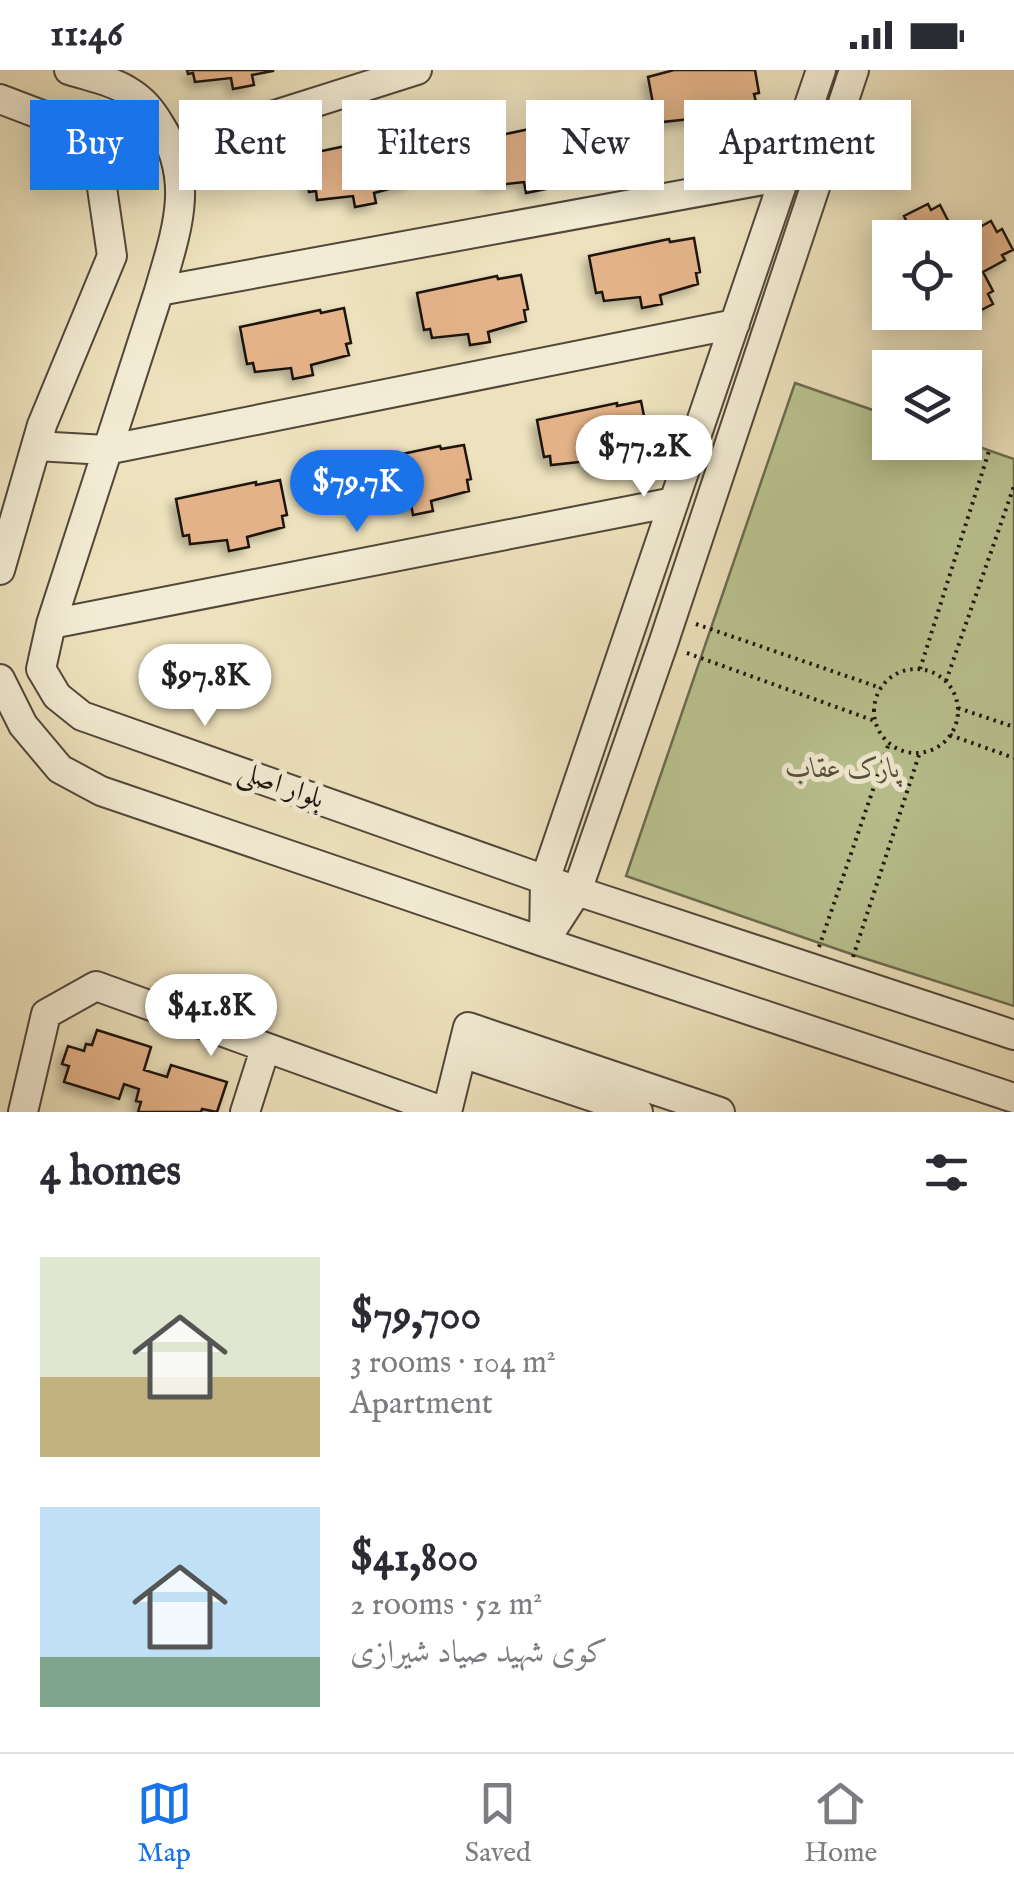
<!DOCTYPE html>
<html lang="en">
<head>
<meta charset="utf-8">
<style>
	:root { --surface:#fff; --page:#f2f2f3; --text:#2b2b33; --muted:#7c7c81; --line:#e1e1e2; --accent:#1a73e8 }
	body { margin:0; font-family:"IM FELL English",Amiri,serif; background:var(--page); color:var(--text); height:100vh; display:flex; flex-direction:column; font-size:38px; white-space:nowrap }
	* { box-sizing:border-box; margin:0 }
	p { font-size:32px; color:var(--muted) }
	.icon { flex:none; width:55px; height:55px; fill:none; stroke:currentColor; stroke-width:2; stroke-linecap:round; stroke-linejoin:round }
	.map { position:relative; height:1042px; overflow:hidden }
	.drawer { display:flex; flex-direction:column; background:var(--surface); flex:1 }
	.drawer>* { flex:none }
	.guide { position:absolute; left:30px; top:30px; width:955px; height:90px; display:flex; gap:20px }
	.tools { position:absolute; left:872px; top:150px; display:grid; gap:20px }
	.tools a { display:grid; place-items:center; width:110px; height:110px; border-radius:0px; background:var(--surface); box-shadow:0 5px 25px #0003; font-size:50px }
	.price { position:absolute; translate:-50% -85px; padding:0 22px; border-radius:35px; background:#fff; color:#222; font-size:32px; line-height:65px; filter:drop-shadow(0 2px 5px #0008) }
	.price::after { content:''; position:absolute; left:50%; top:60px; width:30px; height:22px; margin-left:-15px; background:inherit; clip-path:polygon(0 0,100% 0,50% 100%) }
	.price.active { background:var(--accent); color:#fff }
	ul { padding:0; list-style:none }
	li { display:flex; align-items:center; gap:30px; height:250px; padding:0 40px }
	li span { display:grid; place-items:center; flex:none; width:280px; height:200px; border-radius:0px; color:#555 }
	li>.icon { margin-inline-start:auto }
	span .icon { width:120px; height:120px; fill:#fffc; stroke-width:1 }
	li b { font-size:42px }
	h2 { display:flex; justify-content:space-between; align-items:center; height:120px; padding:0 40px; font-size:42px }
	.tag { padding:0 35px; border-radius:0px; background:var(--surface); box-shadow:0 5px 25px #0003; font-size:35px; line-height:90px }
	.tag.active { background:var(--accent); color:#fff }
	.status { display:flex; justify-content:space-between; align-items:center; height:70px; padding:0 50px; background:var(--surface); direction:ltr }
	.status svg { height:28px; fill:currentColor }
	.menu { display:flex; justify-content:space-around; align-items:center; height:140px; border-top:2px solid var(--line); background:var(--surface); font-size:28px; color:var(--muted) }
	.menu a { display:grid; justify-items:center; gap:5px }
	.menu .active { color:var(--accent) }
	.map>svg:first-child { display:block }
	.green { fill:#b9c390; stroke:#6c6b50; stroke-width:2.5 }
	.building { fill:#e3b288; stroke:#1f130f; stroke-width:2.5; filter:url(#shadow) }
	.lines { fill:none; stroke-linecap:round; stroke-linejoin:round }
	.minor-casing { stroke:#52473a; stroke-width:32 }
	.path { stroke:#1f130f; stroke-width:4; stroke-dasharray:2.5 5; stroke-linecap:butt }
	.minor { stroke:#f3ecd4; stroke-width:28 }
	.labels { text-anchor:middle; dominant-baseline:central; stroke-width:10; stroke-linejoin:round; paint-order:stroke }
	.park-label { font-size:28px; font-style:italic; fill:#55513c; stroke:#f3ecd4 }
	.street-label { font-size:28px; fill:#1f130f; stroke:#f3ecd4 }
</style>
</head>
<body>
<div class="status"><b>11:46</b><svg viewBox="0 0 49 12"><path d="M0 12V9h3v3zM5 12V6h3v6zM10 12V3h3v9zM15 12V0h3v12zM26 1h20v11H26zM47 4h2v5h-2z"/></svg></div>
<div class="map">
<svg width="1014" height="1042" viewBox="0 0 1014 1042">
	<defs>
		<filter id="shadow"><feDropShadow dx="-5.5" dy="5.5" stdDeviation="5" flood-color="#0004"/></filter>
	</defs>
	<rect width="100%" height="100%" fill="#ede2bd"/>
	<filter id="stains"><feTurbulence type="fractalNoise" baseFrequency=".002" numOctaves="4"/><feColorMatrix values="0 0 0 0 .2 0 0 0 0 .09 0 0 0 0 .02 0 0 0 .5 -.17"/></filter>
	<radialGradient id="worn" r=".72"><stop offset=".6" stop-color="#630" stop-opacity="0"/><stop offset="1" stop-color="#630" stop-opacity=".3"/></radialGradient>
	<!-- green -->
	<path class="green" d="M795,313L890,346V372H965L1014,389V936L854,885L626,806Z"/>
	<!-- building -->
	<path class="building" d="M187,0H273V1L252,5L254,15L233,19L231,8L195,12L193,3L188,4Z
		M674,0H755L759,23L754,24L757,36L719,46L721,56L701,59L699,48L662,52L661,43L655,44L648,7Z
		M577,53L584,87L579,88L581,99L544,109L546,119L526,123L524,112L488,116L486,107L480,108L473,71L553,54V57Z
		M407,67L413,101L409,102L411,113L374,123L376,133L355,137L353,126L317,130L316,121L309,122L303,85L383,68V71Z
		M928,134L931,140L940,135L957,168H907L902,157L908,154L904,146Z
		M991,151L997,162L1002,159L1013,180L1002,185L1005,190L983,202L993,221L988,224L993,234L971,245L968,240L965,242V168H960Z
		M694,168L700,202L696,203L698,214L660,225L662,234L642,238L640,227L604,231L602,222L596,223L589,186L669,169L670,172Z
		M521,205L528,239L524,240L526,251L488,262L490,272L470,275L468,264L432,268L430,259L424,260L417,223L497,206L498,209Z
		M344,238L351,273L346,274L349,285L311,295L313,305L293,309L291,298L255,302L253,293L247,294L240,257L320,240L321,243Z
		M641,331L648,366L643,367L645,378L608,388L610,398L590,402L588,391L551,395L550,386L544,387L537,350L617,333V336Z
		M464,375L471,409L467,410L469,421L431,431L433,441L413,445L411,434L375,438L373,429L367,430L360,393L440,376L441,379Z
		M280,410L287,445L282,446L284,457L247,467L249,477L229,481L227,470L190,474L189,465L183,466L176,429L256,412V415Z
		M97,960L151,977L144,1000L167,1007L171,995L227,1012L217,1042L202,1039L201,1042H138L141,1032L136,1031L139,1019L124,1014L119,1029L64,1012L69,996L62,994L68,976L84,981L86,974L92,975Z"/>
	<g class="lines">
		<defs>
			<path id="minor" d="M69,0C87,6 111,10 128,21C143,30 151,40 160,55C196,111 176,162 159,221L51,554L41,599L57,626L82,646L577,821L1014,965
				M0,29L42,45L81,76L100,104L112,186L42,355L0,500
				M174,77L417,0
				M159,221L785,106
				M36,376L106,380L735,254
				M51,554L674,432
				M0,609L23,655L60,699L101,721L544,872L1014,1028
				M544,871L545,810L821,0
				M544,872L577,821L663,574L854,0
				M462,983L638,1042
				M23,1042L46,944L96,916L445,1042
				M245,1042L265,979
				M447,1042L468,957L720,1042"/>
		</defs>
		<!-- minor casing -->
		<use href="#minor" class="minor-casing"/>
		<!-- path -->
		<path class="path" d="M696,554L881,618
			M687,583L875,651
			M920,599L989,381
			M874 641a42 42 0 1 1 84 0a42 42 0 1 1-84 0Z
			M946,611L1014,416
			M958,638L1014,657
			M950,665L1014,688
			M819,877L889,673
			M853,887L920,682"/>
		<!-- minor -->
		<use href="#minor" class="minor"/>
	</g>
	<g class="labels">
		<!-- park labels -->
		<g class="park-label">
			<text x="843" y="699">پارک عقاب</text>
		</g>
		<!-- street labels -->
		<g class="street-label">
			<text transform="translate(281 716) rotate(20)">بلوار اصلی</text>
		</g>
	</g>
	<rect width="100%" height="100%" filter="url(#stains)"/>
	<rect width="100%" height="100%" fill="url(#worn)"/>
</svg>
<div class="tools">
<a><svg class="icon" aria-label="locate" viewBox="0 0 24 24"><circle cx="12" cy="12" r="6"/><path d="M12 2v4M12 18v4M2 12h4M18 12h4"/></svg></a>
<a><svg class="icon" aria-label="layers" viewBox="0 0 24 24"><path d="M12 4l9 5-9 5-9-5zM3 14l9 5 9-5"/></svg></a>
</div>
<b class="price" style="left:644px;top:430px">$77.2K</b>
<b class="price active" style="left:357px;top:465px">$79.7K</b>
<b class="price" style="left:205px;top:659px">$97.8K</b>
<b class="price" style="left:211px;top:989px">$41.8K</b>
<div class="guide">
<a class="tag active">Buy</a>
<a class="tag">Rent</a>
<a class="tag">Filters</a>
<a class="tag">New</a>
<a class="tag">Apartment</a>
</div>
</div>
<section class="drawer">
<h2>4 homes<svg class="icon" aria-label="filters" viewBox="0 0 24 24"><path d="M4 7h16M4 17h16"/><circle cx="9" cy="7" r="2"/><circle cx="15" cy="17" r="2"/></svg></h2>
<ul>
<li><span style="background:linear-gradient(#dfe7d0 60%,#c2b280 0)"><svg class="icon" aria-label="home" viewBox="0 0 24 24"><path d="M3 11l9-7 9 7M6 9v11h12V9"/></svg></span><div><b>$79,700</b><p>3 rooms · 104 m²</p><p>Apartment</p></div></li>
<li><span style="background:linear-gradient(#bfe0f5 75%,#7fa58c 0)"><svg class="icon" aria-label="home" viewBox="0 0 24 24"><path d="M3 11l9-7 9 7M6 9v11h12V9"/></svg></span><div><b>$41,800</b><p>2 rooms · 52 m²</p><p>کوی شهید صیاد شیرازی</p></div></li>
</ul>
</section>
<nav class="menu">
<a class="active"><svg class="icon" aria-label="map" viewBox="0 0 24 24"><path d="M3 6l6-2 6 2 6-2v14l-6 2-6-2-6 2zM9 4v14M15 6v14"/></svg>Map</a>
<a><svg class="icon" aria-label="saved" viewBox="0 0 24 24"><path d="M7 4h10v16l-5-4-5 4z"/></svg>Saved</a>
<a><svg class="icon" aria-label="home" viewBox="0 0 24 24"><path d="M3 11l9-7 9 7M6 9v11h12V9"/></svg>Home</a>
</nav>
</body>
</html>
